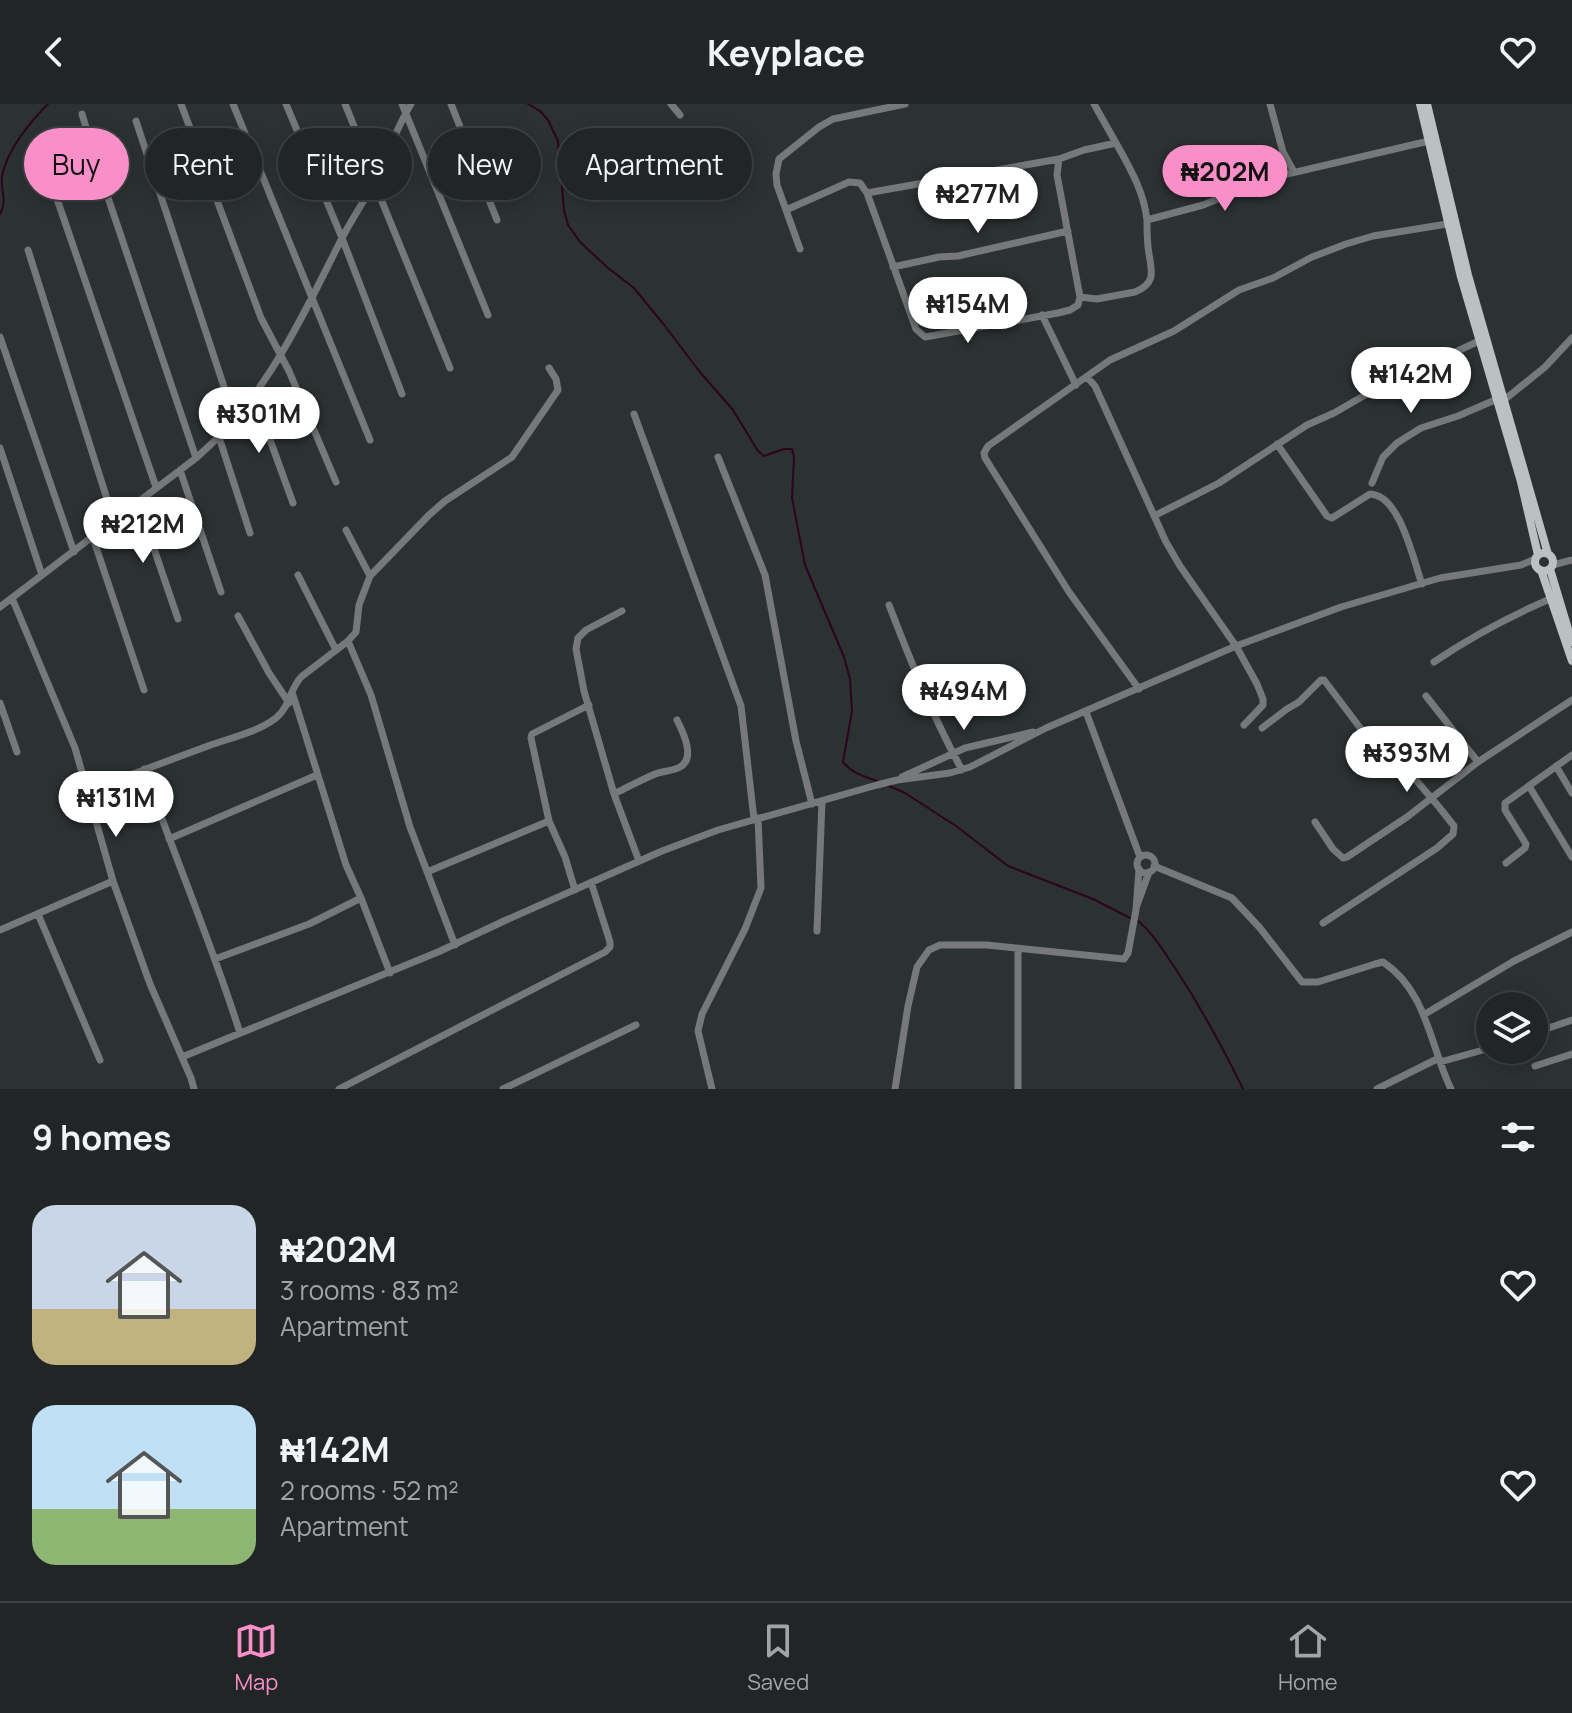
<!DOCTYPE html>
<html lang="en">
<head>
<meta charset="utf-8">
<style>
	:root { --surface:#212526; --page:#2d3132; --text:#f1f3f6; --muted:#a2a5a7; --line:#3e4243; --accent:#f98fc8 }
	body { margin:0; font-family:Manrope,sans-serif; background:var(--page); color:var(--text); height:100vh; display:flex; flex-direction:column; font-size:30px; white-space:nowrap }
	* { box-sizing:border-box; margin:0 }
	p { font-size:26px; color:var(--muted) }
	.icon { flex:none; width:44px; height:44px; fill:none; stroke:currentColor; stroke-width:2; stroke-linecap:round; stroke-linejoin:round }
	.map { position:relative; height:985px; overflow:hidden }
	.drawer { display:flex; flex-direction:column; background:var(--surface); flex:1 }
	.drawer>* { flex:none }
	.banner { position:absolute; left:24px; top:24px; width:800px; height:72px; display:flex; gap:16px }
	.tools { position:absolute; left:1476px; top:888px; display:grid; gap:16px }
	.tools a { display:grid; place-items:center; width:72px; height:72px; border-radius:50%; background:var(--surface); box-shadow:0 4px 20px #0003,0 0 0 2px var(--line); font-size:40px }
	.price { position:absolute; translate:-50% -68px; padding:0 18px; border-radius:28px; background:#fff; color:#222; font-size:26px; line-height:52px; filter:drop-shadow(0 2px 4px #0008) }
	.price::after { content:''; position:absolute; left:50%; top:48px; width:24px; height:18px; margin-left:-12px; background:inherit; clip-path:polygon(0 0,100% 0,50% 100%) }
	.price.current { background:var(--accent); color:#111 }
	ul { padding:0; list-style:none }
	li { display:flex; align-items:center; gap:24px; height:200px; padding:0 32px }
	li span { display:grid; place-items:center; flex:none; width:224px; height:160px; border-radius:24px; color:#555 }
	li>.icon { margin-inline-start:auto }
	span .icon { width:96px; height:96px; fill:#fffc; stroke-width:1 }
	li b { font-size:34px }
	h2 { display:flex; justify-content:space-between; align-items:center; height:96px; padding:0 32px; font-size:34px }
	.pill { padding:0 28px; border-radius:36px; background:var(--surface); box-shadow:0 4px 20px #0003,0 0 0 2px var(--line); font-size:28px; line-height:72px }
	.pill.current { background:var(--accent); color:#111 }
	header { display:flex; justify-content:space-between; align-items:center; height:104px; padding:0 32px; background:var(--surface); font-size:36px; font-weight:700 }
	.tabs { display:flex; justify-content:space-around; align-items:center; height:112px; border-top:2px solid var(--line); background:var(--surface); font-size:22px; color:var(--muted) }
	.tabs a { display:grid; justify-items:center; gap:4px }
	.tabs .current { color:var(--accent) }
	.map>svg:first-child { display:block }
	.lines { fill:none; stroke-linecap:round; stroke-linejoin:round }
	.stream { stroke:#2d041d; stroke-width:2 }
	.minor { stroke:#767879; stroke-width:7 }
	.major { stroke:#bbc0c1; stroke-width:8 }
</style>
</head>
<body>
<header><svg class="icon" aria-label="back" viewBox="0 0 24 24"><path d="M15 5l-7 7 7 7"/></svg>Keyplace<svg class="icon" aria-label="heart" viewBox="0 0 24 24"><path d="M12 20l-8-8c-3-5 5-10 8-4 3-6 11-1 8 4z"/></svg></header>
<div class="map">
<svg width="1572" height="985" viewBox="0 0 1572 985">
	<rect width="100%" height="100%" fill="#2c3132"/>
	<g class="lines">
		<!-- stream -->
		<path class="stream" d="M528,0L540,7L548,16L558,37L564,106L568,121L580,138L608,164L634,184L665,222L699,267L733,306L758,347L764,352L784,345H792L794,353L792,394L805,461L844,553L850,575L852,607L843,658C853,670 863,672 877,677
			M0,110C8,97 0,85 2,72C7,46 30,18 48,0
			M887,681L905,689L956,722L1008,762L1093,795L1132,815
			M1138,817C1153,829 1162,845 1173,861C1199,900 1222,942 1243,985"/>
		<!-- minor -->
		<path class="minor" d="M181,0L261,214L289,267L336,378
			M233,0L370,336
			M286,0L342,134L402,290
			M345,0L371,64L374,78L450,264
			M402,0L488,211
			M451,0L497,116
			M671,0L680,11
			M1094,0L1116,39
			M1270,0L1283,48L1294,68
			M82,10L99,67L196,354
			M136,17L235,316
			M867,89L1059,55L1084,46L1116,39C1130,64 1144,88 1147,116
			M56,92L156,383
			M786,106L849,78L860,79L867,89L916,225L925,233L1058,209L1070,206L1078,201L1080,193L1057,71L1059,55
			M800,145L777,81L776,70L779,55L819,23L833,15L905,0
			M28,146L114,417
			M893,163L939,153L958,152L1068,127
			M1080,193L1097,195L1135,188C1156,179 1152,168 1149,150C1147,139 1147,127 1147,116L1203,101L1270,74L1429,37
			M1042,211L1076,281
			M0,233L74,448
			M1087,273L1095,282L1166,438L1180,462L1236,542L1257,580L1263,595V601L1244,621
			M254,292L293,399
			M1504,296L1545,263L1572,234
			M634,310L741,602L754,715
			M219,333L250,429
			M1277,340L1327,412L1332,414L1370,390C1400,391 1413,455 1422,480
			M0,344L42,471
			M718,353L765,471L796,637L812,700
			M180,366L221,488
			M1372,379L1383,353L1397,339L1421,324L1458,312L1495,296
			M138,398L178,515
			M1154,412L1219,379L1307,321L1334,309L1372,287L1479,237
			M346,426L370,472
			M93,434L144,586
			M1553,461L1572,456
			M298,471L336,546
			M12,494L75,644L113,777L150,880L191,974L194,985
			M889,501C911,558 933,613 962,666
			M0,503L196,354C266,294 300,217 341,136C351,116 364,98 374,78C387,52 396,25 411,0
			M622,507L586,526L578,534L576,545L584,587L614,690L639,757
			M238,512L269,569L289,599
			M348,537L371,591L410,723L455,841
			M1434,558C1472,532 1508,513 1550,495
			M1139,585L1069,488L985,354L984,349L988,342L1110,256L1174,227L1239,186L1273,174L1312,153L1346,140L1373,132L1447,120
			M293,591L346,761L361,794L390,869
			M1426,592L1478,658
			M0,599L17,648
			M1086,608L1140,753
			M1262,624L1287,605L1299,598L1321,576H1324L1361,625L1380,634L1439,703L1454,722L1453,730L1437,744L1323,819
			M1556,662L1572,689
			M144,665C175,754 212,840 240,929
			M902,673L965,644L1033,628
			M1529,682L1572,753
			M87,688C127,672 167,657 208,642C230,634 258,628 276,614C290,602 290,585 301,573L348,537L356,528L359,501L370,472L429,411L445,397L512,353L558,286L556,275L549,264
			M614,690C628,683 641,676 655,670C663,667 673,667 680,663C696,654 683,628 677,616
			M549,717L531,634L532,630L589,601
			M1315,718L1333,745L1343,754L1347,753L1407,713L1478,658L1572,596
			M169,735L317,671
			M1137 760a9 9 0 1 1 18 0a9 9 0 1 1-18 0Z
			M1506,759L1525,744L1526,740L1505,706V699L1572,651
			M1154,762L1232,794L1260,824L1302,878H1318L1375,860L1383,858C1427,887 1430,942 1451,985
			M427,768L549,717L565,753L575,786
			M1136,804L1149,768
			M38,810L100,956
			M0,826L113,777
			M817,827L822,697
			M1018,844V985
			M215,855L309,820L361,794
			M1425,910L1514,857L1572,828
			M1534,929L1572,916
			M182,953L438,848L504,817L662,747L718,726L877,681L897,676L950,669L970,663L1046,624L1236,542L1341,503L1440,474L1521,461L1535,455
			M1440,958L1490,944
			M1535,962L1572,950
			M339,985L605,848L610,843V838L591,778
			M503,985L636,921
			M712,985L698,927L702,910L745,825L761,784L758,714
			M895,985L908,902L917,863L929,846L940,841H987L1124,855L1128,849L1136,806L1139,765
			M1377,985L1439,954"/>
		<!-- major -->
		<path class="major" d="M1420,0L1461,173L1521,378L1538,451
			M1427,0L1468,171L1548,450
			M1535 458a9 9 0 1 1 18 0a9 9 0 1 1-18 0Z
			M1550,465L1572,538
			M1541,466L1572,557"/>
	</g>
</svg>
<div class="tools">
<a><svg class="icon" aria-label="layers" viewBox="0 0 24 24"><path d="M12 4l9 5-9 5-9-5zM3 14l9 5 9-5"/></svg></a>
</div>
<b class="price current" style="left:1225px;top:109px">₦202M</b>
<b class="price" style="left:978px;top:131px">₦277M</b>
<b class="price" style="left:968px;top:241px">₦154M</b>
<b class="price" style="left:1411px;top:311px">₦142M</b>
<b class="price" style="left:259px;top:351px">₦301M</b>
<b class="price" style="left:143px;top:461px">₦212M</b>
<b class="price" style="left:964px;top:628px">₦494M</b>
<b class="price" style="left:1407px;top:690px">₦393M</b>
<b class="price" style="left:116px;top:735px">₦131M</b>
<div class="banner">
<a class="pill current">Buy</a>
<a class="pill">Rent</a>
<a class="pill">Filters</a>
<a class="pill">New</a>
<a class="pill">Apartment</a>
</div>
</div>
<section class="drawer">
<h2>9 homes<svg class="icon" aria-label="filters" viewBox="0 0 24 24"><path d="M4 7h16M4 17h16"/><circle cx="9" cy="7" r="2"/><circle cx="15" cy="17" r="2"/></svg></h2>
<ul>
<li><span style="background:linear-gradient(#c9d6e8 65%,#c2b280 0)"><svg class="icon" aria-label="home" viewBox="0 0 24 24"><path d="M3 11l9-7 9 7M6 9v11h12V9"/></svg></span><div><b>₦202M</b><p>3 rooms · 83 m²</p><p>Apartment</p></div><svg class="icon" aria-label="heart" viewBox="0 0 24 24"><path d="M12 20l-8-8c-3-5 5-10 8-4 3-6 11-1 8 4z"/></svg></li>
<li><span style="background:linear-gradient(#bfe0f5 65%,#8fb573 0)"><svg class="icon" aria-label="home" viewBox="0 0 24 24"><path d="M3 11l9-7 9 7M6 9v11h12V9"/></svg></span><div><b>₦142M</b><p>2 rooms · 52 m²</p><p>Apartment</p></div><svg class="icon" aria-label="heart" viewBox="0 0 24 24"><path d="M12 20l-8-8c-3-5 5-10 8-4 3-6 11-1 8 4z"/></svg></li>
</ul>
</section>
<nav class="tabs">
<a class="current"><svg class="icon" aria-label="map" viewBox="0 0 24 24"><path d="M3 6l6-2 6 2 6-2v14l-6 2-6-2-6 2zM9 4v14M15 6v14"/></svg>Map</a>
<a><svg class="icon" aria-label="saved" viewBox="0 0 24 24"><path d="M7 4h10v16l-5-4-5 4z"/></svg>Saved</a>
<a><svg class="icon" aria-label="home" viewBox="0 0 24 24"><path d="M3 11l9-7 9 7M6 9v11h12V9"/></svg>Home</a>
</nav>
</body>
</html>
